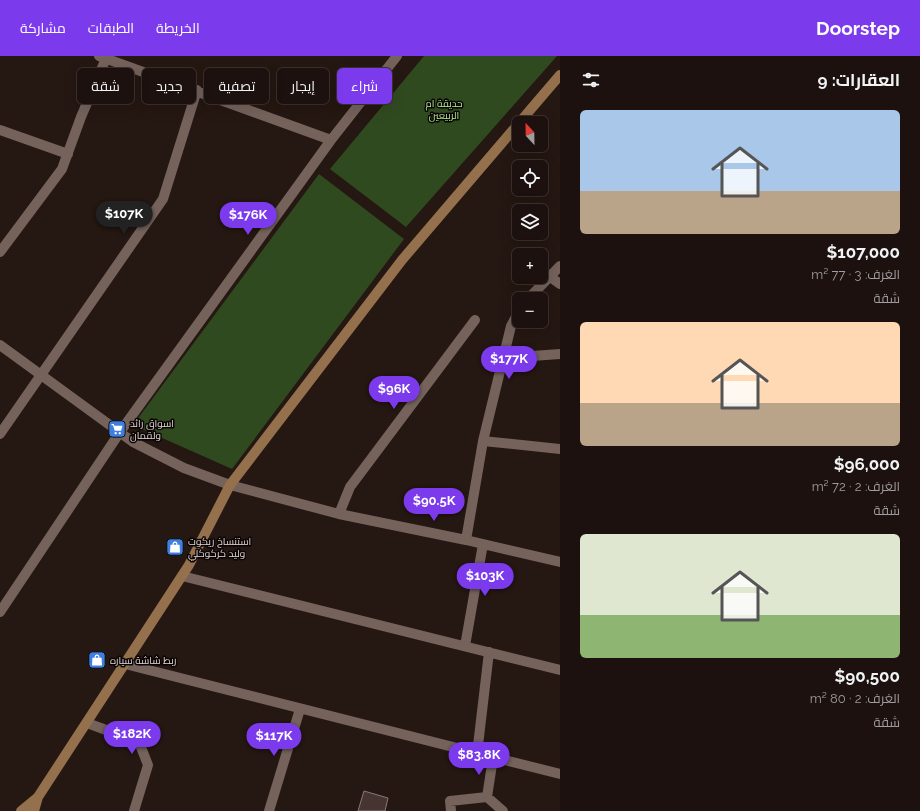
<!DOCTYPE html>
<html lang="ar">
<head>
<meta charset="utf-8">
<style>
	:root { --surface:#1c110e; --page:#291f1c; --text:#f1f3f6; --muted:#a09d9e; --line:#3a312e; --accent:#7c3aed }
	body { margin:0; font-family:Raleway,Cairo,sans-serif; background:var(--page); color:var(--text); direction:rtl; height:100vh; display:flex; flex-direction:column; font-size:15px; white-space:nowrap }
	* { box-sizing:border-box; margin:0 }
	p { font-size:13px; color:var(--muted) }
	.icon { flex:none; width:22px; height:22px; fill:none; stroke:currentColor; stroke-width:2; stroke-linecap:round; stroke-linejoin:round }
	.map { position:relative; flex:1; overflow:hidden; direction:ltr }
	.side { display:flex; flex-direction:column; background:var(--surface); width:360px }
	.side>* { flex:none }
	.guide { position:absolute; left:12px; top:12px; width:380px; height:36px; direction:rtl; display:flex; gap:8px }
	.needle { width:26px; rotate:338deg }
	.tools { position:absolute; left:512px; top:60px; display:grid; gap:8px }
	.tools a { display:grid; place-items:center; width:36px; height:36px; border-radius:6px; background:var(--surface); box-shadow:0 4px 16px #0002,0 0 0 1px var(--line); font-size:20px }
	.price { position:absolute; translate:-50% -34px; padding:0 9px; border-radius:14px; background:var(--accent); color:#fff; font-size:13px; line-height:26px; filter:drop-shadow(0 1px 2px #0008) }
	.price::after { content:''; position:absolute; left:50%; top:24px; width:12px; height:9px; margin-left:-6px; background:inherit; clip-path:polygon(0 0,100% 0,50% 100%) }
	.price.selected { background:#222; color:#fff }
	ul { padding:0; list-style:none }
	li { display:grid; align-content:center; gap:8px; height:212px; padding:0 20px }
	li span { display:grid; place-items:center; height:124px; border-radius:6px; color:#555 }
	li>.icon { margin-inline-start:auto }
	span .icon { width:72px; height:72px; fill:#fffc; stroke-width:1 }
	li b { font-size:17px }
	h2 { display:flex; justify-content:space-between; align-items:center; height:48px; padding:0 20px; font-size:17px }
	.pill { padding:0 14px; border-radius:6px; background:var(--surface); box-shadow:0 4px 16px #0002,0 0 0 1px var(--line); font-size:14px; line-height:36px }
	.pill.selected { background:var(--accent); color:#fff }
	header { display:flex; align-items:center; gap:24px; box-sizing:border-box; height:56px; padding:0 20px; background:var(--accent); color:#fff }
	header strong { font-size:19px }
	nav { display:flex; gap:22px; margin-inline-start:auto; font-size:14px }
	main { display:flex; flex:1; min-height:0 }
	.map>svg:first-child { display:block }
	.green { fill:#304a20 }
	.building { fill:#453431; stroke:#8c7875 }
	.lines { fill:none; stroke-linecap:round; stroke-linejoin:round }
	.minor { stroke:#74625b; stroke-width:10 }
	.secondary { stroke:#94704c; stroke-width:10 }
	.labels { text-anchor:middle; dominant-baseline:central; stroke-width:3; stroke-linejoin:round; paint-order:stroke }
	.park-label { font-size:10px; fill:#b2ec92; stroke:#0a0504 }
	.poi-label { font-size:10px; fill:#e1d6d3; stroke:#0a0504; text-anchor:start }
</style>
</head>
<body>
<header>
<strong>Doorstep</strong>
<nav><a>الخريطة</a><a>الطبقات</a><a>مشاركة</a></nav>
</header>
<main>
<section class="side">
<h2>العقارات: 9<svg class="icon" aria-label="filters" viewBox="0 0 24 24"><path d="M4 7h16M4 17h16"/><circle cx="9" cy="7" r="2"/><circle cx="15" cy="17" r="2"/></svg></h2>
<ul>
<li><span style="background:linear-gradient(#a9c7e8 65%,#b9a48a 0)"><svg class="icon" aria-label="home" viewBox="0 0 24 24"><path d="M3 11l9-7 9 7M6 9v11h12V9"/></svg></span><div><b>$107,000</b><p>الغرف: 3 · 77 m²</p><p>شقة</p></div></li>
<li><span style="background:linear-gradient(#ffd9b3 65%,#b9a48a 0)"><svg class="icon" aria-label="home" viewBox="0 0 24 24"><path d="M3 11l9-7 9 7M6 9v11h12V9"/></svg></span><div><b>$96,000</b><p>الغرف: 2 · 72 m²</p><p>شقة</p></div></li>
<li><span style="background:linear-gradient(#dfe7d0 65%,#8fb573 0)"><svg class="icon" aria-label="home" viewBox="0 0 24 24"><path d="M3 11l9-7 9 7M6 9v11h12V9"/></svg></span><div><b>$90,500</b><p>الغرف: 2 · 80 m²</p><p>شقة</p></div></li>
</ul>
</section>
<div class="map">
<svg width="560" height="755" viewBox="0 0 560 755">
	<rect width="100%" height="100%" fill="#251712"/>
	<!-- green -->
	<path class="green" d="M424,0H557L406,171L330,113Z
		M319,118L404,183L232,413L133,369Z"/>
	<!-- building -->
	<path class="building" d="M364,735L388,742L385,755H358Z"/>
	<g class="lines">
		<!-- minor -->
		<path class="minor" d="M99,0L331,84
			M0,74L68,98
			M0,196L62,113L81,61L107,0
			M549,220L560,228
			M528,243L560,210
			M0,289L133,386L184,412L230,429L339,458L466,484L483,385L560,393
			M503,302L560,298
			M0,378L163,143L197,34
			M483,385L511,270L519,255
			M339,458L350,431L475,264
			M466,484L560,506
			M182,520L560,614
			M0,556L120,376L331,84L397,0
			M465,590L483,488
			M125,608L560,718
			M87,667L139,686L148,709L134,755
			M477,698L489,596
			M487,741L493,702
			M269,755L300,653
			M451,755L450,745L487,741L503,755"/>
		<!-- secondary -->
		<path class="secondary" d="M21,755L38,741
			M34,755L38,741L189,509L230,429L402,204L560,19"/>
	</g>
	<!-- icons -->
	<defs>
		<symbol id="supermarket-square" viewBox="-11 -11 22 22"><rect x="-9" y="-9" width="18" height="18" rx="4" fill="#3f7fe0" stroke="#0a0504"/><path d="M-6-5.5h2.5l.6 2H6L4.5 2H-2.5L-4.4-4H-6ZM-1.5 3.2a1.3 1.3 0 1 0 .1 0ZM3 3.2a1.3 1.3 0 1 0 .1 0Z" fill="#fff"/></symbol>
		<symbol id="shop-square" viewBox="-11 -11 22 22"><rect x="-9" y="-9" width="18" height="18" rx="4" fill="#3f7fe0" stroke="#0a0504"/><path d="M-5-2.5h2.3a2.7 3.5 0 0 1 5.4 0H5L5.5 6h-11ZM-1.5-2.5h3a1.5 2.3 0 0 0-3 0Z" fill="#fff"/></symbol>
	</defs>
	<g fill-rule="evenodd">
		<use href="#supermarket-square" x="107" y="363" width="20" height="20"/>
		<use href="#shop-square" x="165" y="481" width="20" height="20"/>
		<use href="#shop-square" x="87" y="594" width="20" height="20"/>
	</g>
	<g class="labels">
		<!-- park labels -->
		<g class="park-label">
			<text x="444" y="47">حديقة ام<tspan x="444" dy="12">الربيعين</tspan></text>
		</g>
		<!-- poi labels -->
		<g class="poi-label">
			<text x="130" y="367">اسواق رائد<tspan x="130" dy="12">ولقمان</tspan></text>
			<text x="188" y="485">استنساخ ريكوت<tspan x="188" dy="12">وليد كركوكلي</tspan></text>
			<text x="110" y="604">ربط شاشة سياره</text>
		</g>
	</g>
</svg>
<div class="tools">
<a><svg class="needle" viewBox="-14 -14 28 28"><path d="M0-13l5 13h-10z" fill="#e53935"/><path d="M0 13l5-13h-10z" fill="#a09d9e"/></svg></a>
<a><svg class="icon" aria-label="locate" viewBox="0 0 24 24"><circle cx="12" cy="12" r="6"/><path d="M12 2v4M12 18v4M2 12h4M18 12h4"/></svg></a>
<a><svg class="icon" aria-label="layers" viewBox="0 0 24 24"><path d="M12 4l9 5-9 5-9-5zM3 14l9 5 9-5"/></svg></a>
<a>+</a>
<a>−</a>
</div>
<b class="price selected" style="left:124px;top:179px">$107K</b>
<b class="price" style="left:248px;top:180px">$176K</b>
<b class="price" style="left:509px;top:324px">$177K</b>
<b class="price" style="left:394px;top:354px">$96K</b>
<b class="price" style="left:434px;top:466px">$90.5K</b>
<b class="price" style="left:485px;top:541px">$103K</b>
<b class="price" style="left:132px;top:699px">$182K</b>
<b class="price" style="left:274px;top:701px">$117K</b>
<b class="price" style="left:479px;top:720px">$83.8K</b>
<div class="guide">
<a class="pill selected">شراء</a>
<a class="pill">إيجار</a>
<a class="pill">تصفية</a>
<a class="pill">جديد</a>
<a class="pill">شقة</a>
</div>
</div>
</main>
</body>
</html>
